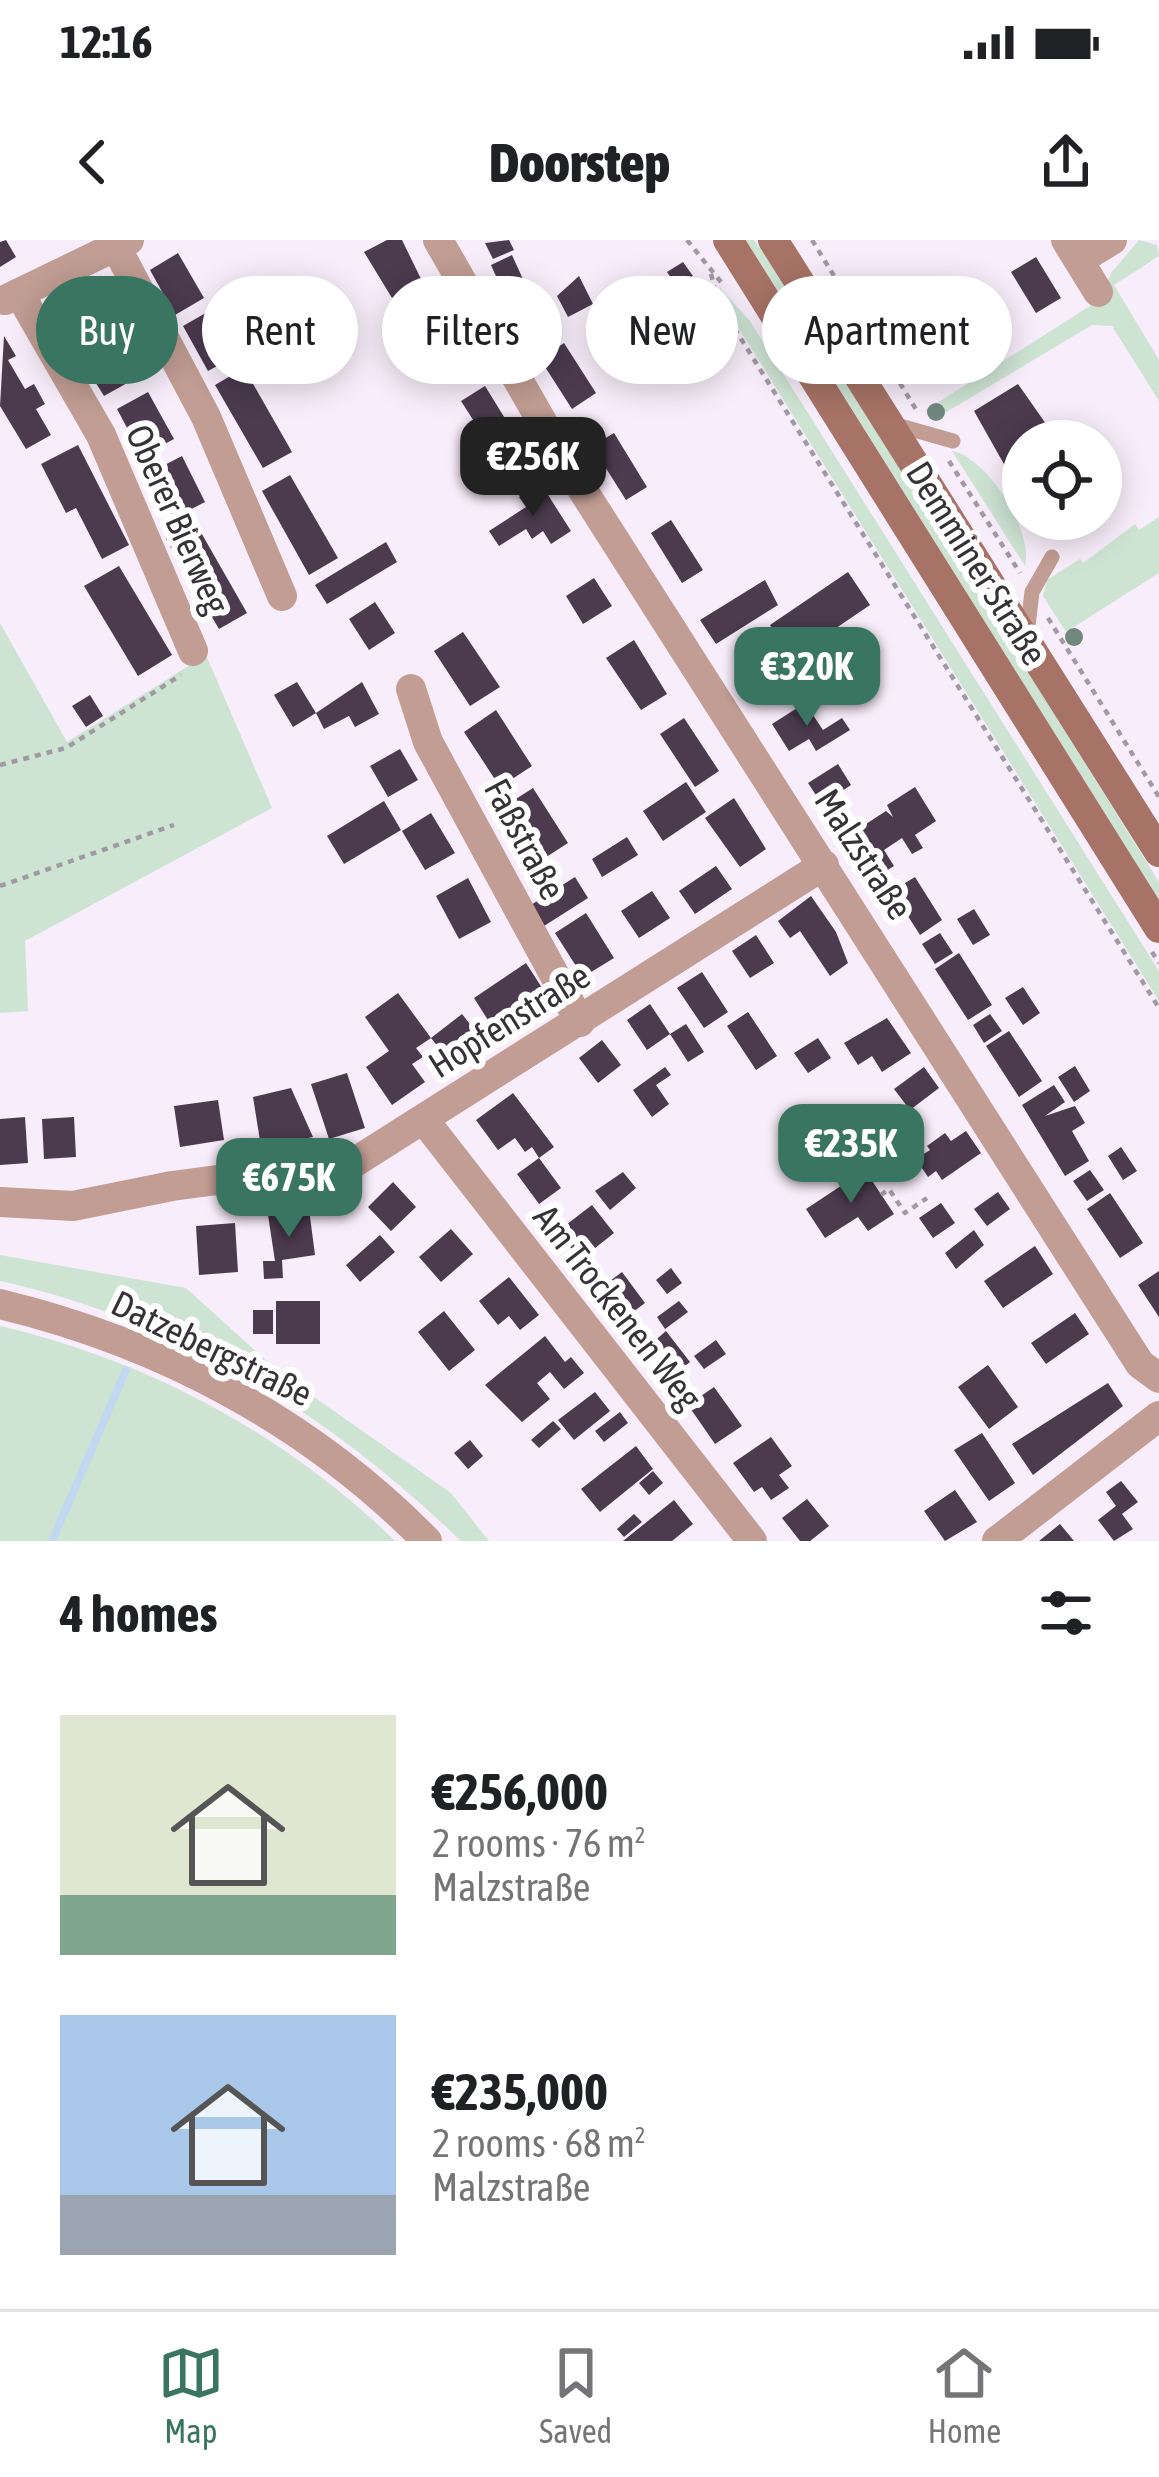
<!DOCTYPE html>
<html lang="en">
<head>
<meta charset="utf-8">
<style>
	:root { --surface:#fff; --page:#f2f2f2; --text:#202124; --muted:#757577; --line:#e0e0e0; --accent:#397561 }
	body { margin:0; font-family:"Asap Condensed",sans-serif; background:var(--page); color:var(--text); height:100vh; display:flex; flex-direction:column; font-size:45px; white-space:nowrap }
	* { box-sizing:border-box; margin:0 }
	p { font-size:39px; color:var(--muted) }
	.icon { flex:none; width:66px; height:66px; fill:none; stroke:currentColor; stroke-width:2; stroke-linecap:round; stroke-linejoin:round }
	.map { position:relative; height:1301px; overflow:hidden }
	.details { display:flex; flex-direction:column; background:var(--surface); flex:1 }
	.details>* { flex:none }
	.banner { position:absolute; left:36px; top:36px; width:1089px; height:108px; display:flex; gap:24px }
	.buttons { position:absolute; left:1002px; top:180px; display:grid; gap:24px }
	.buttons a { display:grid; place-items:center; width:120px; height:120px; border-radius:50%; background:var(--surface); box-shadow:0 6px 30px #0003; font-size:60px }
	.price { position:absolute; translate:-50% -102px; padding:0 27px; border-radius:24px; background:var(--accent); color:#fff; font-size:39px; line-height:78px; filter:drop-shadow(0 3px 6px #0008) }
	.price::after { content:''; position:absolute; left:50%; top:72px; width:36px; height:27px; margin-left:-18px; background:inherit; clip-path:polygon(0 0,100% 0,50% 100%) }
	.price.active { background:#222; color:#fff }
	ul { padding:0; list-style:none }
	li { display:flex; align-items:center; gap:36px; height:300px; padding:0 60px }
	li span { display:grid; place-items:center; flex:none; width:336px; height:240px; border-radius:0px; color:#555 }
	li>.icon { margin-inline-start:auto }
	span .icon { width:144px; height:144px; fill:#fffc; stroke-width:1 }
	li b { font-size:51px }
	h2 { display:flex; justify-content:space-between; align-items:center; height:144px; padding:0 60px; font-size:51px }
	.tag { padding:0 42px; border-radius:54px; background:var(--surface); box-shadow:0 6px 30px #0003; font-size:42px; line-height:108px }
	.tag.active { background:var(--accent); color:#fff }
	.status { display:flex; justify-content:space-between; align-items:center; height:84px; padding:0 60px; background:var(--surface); direction:ltr }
	.status svg { height:33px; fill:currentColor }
	header { display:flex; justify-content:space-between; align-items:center; height:156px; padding:0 60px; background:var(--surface); font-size:54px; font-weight:800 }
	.tabs { display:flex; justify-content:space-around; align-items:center; height:168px; border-top:3px solid var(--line); background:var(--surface); font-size:33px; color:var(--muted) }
	.tabs a { display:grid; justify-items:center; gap:6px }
	.tabs .active { color:var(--accent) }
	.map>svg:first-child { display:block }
	.green { fill:#cde4d3 }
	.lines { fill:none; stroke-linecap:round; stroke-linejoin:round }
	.stream { stroke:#c2d8f1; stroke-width:8 }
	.building { fill:#4c3a4f }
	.path { stroke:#a199a3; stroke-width:4.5; stroke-dasharray:6 6; stroke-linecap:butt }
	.service { stroke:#c19d93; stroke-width:15 }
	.minor { stroke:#c19d93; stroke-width:30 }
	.secondary { stroke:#a77366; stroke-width:30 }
	.tree { fill:#70887e }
	.labels { text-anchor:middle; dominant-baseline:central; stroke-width:12; stroke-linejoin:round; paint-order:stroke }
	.street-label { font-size:36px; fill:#363237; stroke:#fff }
</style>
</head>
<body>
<div class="status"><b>12:16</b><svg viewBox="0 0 49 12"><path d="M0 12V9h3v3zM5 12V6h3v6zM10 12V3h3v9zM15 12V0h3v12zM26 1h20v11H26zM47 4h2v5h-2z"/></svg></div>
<header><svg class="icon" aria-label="back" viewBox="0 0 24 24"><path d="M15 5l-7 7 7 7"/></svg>Doorstep<svg class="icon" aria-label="share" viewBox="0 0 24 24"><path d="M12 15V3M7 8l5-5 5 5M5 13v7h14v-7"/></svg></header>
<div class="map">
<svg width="1159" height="1301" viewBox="0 0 1159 1301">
	<rect width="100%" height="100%" fill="#f8edfa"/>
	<!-- green -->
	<path class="green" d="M746,0H754L784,40L1159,642V660Z
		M1139,0L1157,5L1159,16L1114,45L1159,120V161L1112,86L1092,85L933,180L926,170L1101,59L1111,33Z
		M719,47L750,81L1159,731V761L721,60Z
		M952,211C987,217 1034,291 1025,326Z
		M1159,277V333L1066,392L1043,356L1047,340L1080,319L1083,323L1135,284L1139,290Z
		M0,383L67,502L206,415L272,568L25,701L28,771L0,773Z
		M0,1015L186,1048L281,1134L451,1253L489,1301H461C329,1174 181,1081 0,1041Z
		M0,1086C147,1120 287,1195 395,1301H0Z"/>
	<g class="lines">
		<!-- stream -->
		<path class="stream" d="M52,1301L126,1130"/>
	</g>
	<!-- building -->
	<path class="building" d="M6,0L16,17L0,27V2Z
		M387,0H402L423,43L392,58L364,12Z
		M509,0L514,10L493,19L485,3Z
		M178,13L204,58L175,75L150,30Z
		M512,15L536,68L514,77L491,25Z
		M1036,17L1061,58L1036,73L1011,32Z
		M683,22L693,36L677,47L667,32Z
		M579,36L593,64L568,77L557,56Z
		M636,39L652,67L629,81L612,54Z
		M89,58L100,78L93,82L104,96L112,91L123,110L114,116L129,142L104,156L55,77Z
		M440,69L467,119L441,133L414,83Z
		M211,70L237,115L208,131L183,86Z
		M4,96L16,116L8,120L25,149L34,144L45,164L36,169L51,195L26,209L0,166Z
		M564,103L596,153L572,169L540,119Z
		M244,128L292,212L263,228L215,145Z
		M1018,144L1058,201H1023V258L974,171Z
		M485,146L514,193L491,208L461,161Z
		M148,152L174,199L142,216L117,169Z
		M614,193L647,247L626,260L592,206Z
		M78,205L129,305L102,319L76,268L66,273L41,224Z
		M182,216L205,262L174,278L151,232Z
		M290,235L338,318L309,335L262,251Z
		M541,244L571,291L551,304L543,291L532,299L526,289L499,306L489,291L526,267L519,257Z
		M671,280L703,330L682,343L651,293Z
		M195,282L247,373L219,389L166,299Z
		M386,302L397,322L327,364L315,345Z
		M119,326L172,415L138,436L84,346Z
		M848,332L870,365L792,418L770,385Z
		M594,338L612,366L583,384L566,356Z
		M765,340L778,365L716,404L700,380Z
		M375,362L395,393L369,410L349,379Z
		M463,392L500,447L470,466L434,411Z
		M634,400L667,454L641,470L606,418Z
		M777,403L793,428L752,453L737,428Z
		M297,442L316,473L293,487L274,455Z
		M362,442L379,474L355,487L349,476L324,489L316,473Z
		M90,455L103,476L86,487L72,466Z
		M805,463L823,490L842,478L850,490L816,511L809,499L789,511L772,484Z
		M496,470L532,526L500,547L464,492Z
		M684,478L719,531L695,547L660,494Z
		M400,509L418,540L388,557L370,526Z
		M838,524L851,545L836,555L847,572L833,581L808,543Z
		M686,542L706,572L663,601L643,571Z
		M915,547L936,581L915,595L923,608L912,614L902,598L884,610L894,626L873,639L846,597L886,571L893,577L887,565Z
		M533,548L568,603L540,621L505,566Z
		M734,558L766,609L740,627L705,578Z
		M384,561L401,590L344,624L327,596Z
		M431,573L455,613L425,630L402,591Z
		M627,597L638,615L602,637L592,619Z
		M716,626L732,649L695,674L679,651Z
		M575,637L588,658L544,686L531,665Z
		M915,637L942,680L920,695L892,651Z
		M468,638L491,682L459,699L436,656Z
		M652,651L670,678L639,698L621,671Z
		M811,656L836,692L848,723L830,736L800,691L790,698L778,681Z
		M974,669L990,695L973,705L957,679Z
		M586,673L614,718L583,737L555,693Z
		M940,693L953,713L935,724L922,704Z
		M756,695L774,723L750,738L732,711Z
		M959,713L992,765L968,780L935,729Z
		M526,723L546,754L493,788L474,758Z
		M702,732L728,772L704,788L677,748Z
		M1023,747L1040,773L1023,785L1005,758Z
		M398,753L431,798L416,808L423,817L412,824L425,842L392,865L366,827L389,811L365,777Z
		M650,764L670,794L686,784L704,812L688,822L670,794L647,810L627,780Z
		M748,772L777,816L756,830L727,786Z
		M462,774L480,797L449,821L431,798Z
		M990,774L1002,791L984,803L973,785Z
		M887,778L911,813L882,832L872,816L858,825L844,803Z
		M1009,791L1042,841L1019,857L986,806Z
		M818,798L831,818L808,833L794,813Z
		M602,800L621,825L598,843L579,818Z
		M1075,826L1090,851L1074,862L1058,837Z
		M665,827L671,835L656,845L669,864L652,877L633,850Z
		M924,827L939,848L910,870L894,849Z
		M347,833L365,888L329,899L311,844Z
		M1054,845L1065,862L1045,876L1075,866L1085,883L1072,891L1089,921L1065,936L1022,865Z
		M291,848L313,897L261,907L253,857Z
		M513,853L554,907L539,918L561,948L539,964L517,934L539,918L532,907L525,912L515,898L498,910L476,880Z
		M218,860L224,900L180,907L174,866Z
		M25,877L28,923L0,925V879Z
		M74,877L76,917L44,919L42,879Z
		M966,891L981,913L942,940L936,931L928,937L916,919L930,910L927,906L945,893L951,901Z
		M1121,907L1137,931L1123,940L1108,916Z
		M865,930L894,974L868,991L858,977L825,998L806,969Z
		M1090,930L1104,950L1087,961L1073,941Z
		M623,932L636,948L610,970L595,951Z
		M393,942L416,967L391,991L368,967Z
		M998,952L1010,969L987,986L974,969Z
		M1110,953L1143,1003L1120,1018L1087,969Z
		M941,963L955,983L933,998L919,978Z
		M592,965L614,993L580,1020L558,991Z
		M309,969L315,1015L282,1020L283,1038L264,1039L263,1021H275L268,975Z
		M235,983L238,1032L199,1035L196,986Z
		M451,989L473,1014L441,1042L419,1017Z
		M974,990L984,1005L956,1029L945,1013Z
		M380,995L395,1012L360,1042L346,1025Z
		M1035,1006L1053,1034L1003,1068L984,1041Z
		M671,1028L682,1043L667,1054L656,1040Z
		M1159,1031V1077L1138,1045Z
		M622,1032L645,1063L621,1081L598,1050Z
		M509,1037L539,1075L520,1090L509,1076L498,1085L479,1061Z
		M276,1061H320V1104H276Z
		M679,1061L688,1072L665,1089L657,1077Z
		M253,1070H273V1094H253Z
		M444,1071L475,1110L449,1131L418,1092Z
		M1075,1073L1089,1094L1046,1124L1031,1103Z
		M666,1091L690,1122L667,1140L644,1110Z
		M545,1096L565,1122L571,1117L584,1133L564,1149L550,1132L537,1143L550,1159L522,1182L485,1145Z
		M716,1100L726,1114L704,1129L694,1116Z
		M988,1125L1018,1167L989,1189L958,1147Z
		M1108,1143L1123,1166L1033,1235L1012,1204Z
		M714,1147L742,1186L715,1204L688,1165Z
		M595,1152L610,1171L574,1200L558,1180Z
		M620,1172L628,1183L604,1202L595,1191Z
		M553,1181L561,1189L539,1208L531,1200Z
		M982,1193L1015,1243L989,1261L954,1210Z
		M771,1197L792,1226L779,1235L789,1248L771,1260L762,1247L754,1252L733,1223Z
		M470,1200L483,1216L468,1229L454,1213Z
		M636,1206L653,1229L600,1272L581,1249Z
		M653,1231L663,1243L649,1255L639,1243Z
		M1121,1241L1138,1262L1122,1274L1133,1289L1114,1301L1098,1280L1116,1266L1106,1252Z
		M955,1250L977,1282L945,1301L924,1271Z
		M807,1259L829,1286L810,1301H800L782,1278Z
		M674,1260L693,1284L672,1301H623Z
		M634,1274L642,1282L624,1297L617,1289Z
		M1060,1284L1074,1301H1039Z"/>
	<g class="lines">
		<!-- path -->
		<path class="path" d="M687,0L721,42
			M812,0L917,171
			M711,34L718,62L1159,768
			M949,221L1020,333
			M1048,378L1159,557
			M0,525L66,508L181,435
			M0,646L174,585
			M1152,712L1159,723
			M881,955L889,949L905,973L927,958"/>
		<!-- service -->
		<path class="service" d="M893,184L953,201
			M1027,394L1032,352L1052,317"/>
		<!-- minor -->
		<path class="minor" d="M438,0L568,227L1140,1124L1159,1138
			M1066,0L1098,52
			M116,7L206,177L282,356
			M1079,20L1112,0
			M19,53L101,195L193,411
			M5,60L129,0
			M411,449L428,502L580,782
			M424,880L752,1301
			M0,962L73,966L172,946L355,922L824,625
			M0,1064C162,1103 310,1182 427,1301
			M997,1301L1159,1176"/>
		<!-- secondary -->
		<path class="secondary" d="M728,0L1159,688
			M773,0L1159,612"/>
	</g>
	<!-- trees -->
	<g class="tree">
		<circle cx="936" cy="172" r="9"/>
		<circle cx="1074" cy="397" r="9"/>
	</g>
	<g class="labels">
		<!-- street labels -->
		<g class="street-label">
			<text transform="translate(178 279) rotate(66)">Oberer Bierweg</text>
			<text transform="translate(977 323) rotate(58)">Demminer Straße</text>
			<text transform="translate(525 599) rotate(62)">Faßstraße</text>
			<text transform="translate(864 614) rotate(57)">Malzstraße</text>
			<text transform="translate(509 780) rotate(-32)">Hopfenstraße</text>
			<text transform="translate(618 1067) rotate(52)">Am Trockenen Weg</text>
			<text transform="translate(212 1108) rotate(26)">Datzebergstraße</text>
		</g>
	</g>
</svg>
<div class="buttons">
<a><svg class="icon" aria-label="locate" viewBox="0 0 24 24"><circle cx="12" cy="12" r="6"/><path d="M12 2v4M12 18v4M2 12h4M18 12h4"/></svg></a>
</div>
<b class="price active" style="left:533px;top:279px">€256K</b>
<b class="price" style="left:807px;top:489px">€320K</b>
<b class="price" style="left:851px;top:966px">€235K</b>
<b class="price" style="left:289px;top:1000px">€675K</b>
<div class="banner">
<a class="tag active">Buy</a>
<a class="tag">Rent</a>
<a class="tag">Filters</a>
<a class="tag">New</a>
<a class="tag">Apartment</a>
</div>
</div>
<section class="details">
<h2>4 homes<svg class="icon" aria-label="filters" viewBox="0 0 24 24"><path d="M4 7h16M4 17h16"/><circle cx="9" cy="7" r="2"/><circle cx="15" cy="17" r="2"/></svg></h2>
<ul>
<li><span style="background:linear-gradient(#dfe7d0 75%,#7fa58c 0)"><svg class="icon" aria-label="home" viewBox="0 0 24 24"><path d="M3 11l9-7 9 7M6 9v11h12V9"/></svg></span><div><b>€256,000</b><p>2 rooms · 76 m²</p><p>Malzstraße</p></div></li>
<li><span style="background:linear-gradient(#a9c7e8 75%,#9aa5b1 0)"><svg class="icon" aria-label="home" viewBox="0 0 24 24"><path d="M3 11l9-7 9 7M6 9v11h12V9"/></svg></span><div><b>€235,000</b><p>2 rooms · 68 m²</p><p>Malzstraße</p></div></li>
</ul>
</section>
<nav class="tabs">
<a class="active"><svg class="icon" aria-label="map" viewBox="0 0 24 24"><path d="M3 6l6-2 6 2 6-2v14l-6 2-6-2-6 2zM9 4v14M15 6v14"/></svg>Map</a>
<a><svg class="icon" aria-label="saved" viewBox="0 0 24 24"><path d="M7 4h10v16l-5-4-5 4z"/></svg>Saved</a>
<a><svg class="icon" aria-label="home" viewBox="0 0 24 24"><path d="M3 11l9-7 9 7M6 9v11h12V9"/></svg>Home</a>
</nav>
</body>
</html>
